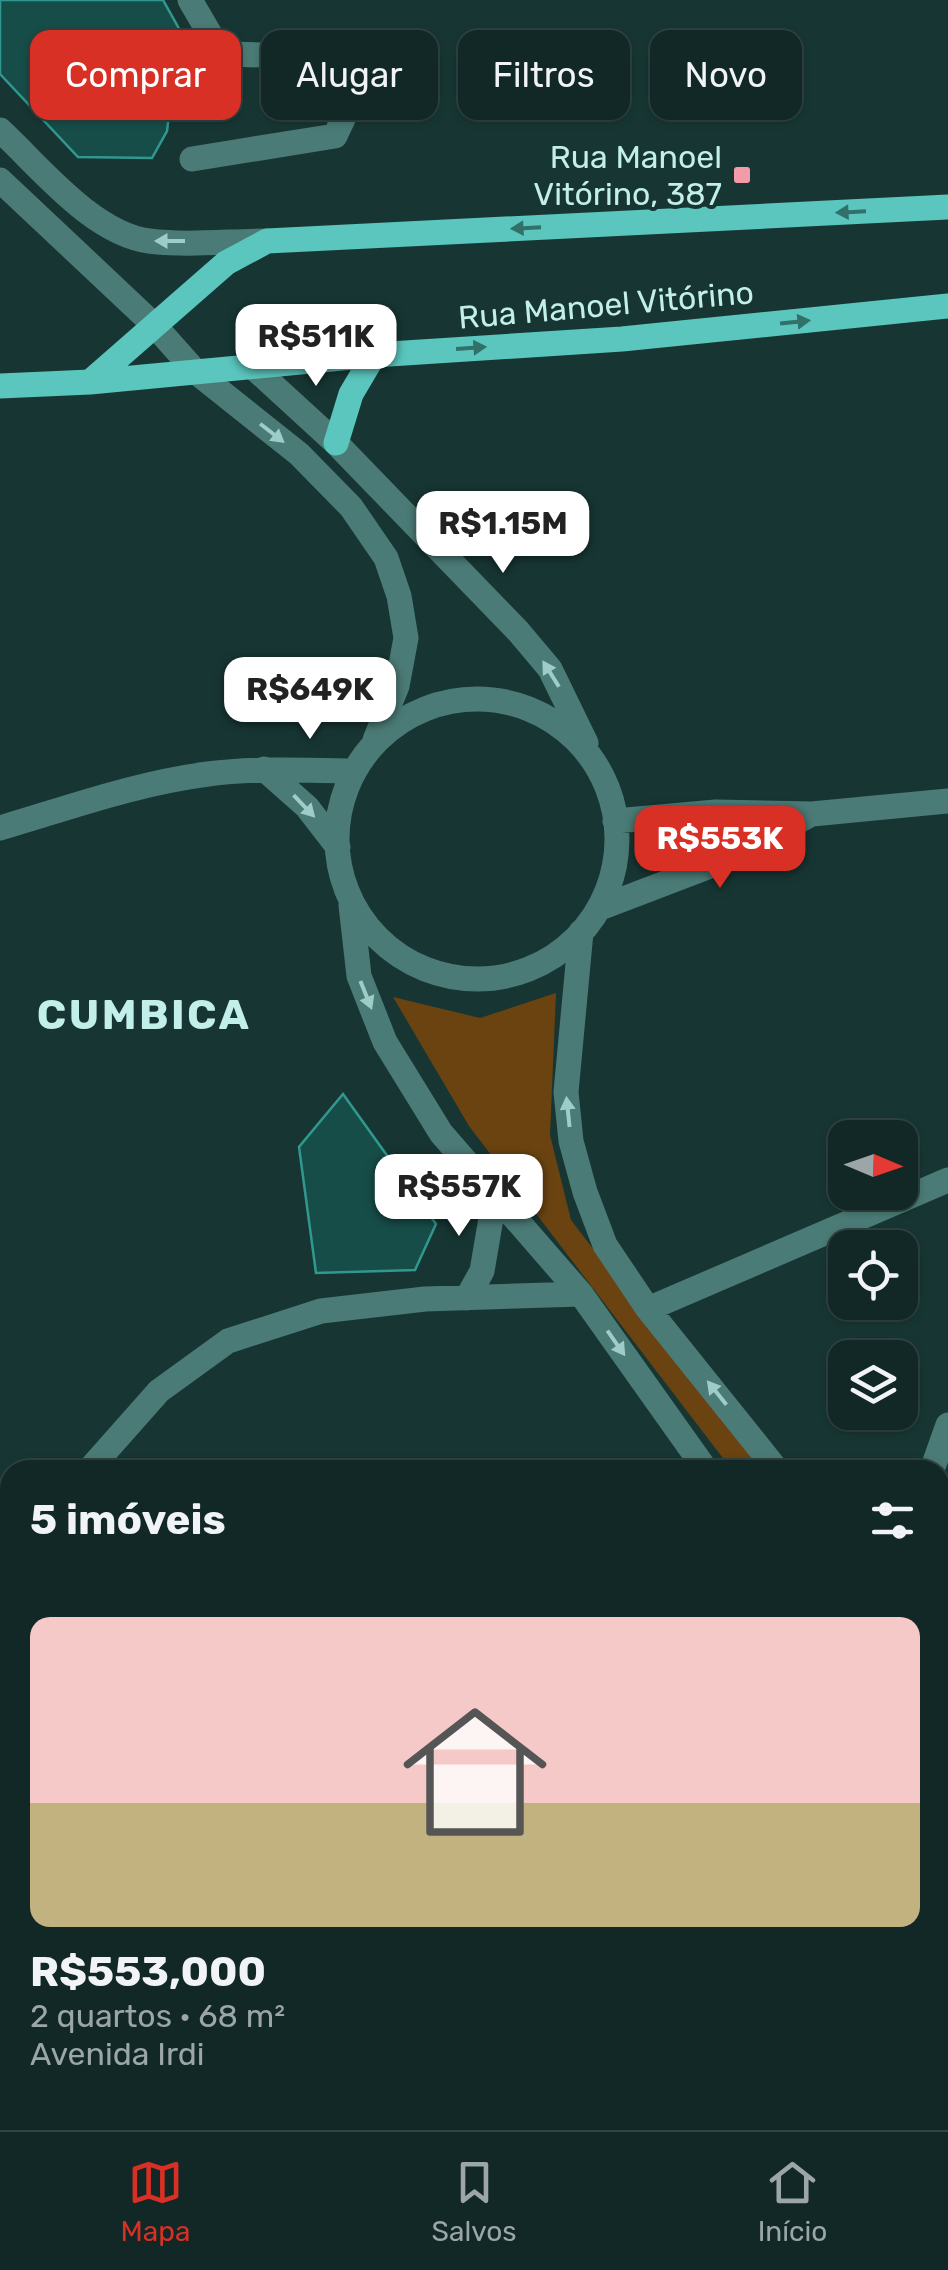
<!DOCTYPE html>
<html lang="pt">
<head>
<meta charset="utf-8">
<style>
	:root { --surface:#112826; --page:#1e3432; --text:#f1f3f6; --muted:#9ca6a7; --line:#304443; --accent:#d93025 }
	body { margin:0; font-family:Rubik,sans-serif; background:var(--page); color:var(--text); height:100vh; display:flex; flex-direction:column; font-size:38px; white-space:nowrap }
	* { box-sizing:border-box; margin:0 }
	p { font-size:32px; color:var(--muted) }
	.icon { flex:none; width:55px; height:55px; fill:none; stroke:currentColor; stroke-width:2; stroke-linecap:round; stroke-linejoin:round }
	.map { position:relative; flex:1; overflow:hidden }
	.side { position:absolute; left:0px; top:1460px; width:950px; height:670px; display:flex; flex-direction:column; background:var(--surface); border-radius:30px 30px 0 0; box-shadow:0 2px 8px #0004,0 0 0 2px var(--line) }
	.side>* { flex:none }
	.hud { position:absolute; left:30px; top:30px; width:890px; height:90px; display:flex; gap:20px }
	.needle { width:65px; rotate:92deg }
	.buttons { position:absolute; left:828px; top:1120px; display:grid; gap:20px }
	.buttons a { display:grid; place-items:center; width:90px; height:90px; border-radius:20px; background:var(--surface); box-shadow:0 2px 8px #0004,0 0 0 2px var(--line); font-size:50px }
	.price { position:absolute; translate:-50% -85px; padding:0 22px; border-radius:20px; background:#fff; color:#222; font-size:32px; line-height:65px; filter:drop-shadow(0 2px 5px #0008) }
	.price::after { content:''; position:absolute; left:50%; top:60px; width:30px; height:22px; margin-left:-15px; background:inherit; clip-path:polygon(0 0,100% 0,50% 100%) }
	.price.current { background:var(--accent); color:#fff }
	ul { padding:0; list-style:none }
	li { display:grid; align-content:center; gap:20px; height:530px; padding:0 30px }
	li+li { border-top:2px solid var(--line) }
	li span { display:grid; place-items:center; height:310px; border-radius:20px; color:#555 }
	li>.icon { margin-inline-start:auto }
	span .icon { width:180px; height:180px; fill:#fffc; stroke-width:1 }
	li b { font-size:42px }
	h2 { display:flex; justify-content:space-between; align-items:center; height:120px; padding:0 30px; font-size:42px }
	.pill { padding:0 35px; border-radius:20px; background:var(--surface); box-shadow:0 2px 8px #0004,0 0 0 2px var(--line); font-size:35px; line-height:90px }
	.pill.current { background:var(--accent); color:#fff }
	.menu { display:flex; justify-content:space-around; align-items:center; height:140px; border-top:2px solid var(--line); background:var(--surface); font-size:28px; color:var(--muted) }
	.menu a { display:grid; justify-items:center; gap:5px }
	.menu .current { color:var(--accent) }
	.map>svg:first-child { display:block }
	.green { fill:#6a4311 }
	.building { fill:#174d48; stroke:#319890; stroke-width:2.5 }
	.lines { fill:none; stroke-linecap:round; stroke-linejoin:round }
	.minor { stroke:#4b7b76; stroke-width:25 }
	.major { stroke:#5ac6bd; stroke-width:25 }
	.oneway { fill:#32706a }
	.oneway2 { fill:#9eccc7 }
	.poi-dot { fill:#f39aab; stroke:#173633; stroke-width:4 }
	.labels { text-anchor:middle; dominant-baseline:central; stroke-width:8; stroke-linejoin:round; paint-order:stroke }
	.poi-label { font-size:32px; fill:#c2efea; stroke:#173633; text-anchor:end }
	.street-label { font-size:32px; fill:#c2efea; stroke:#173633 }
	.district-label { font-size:42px; font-weight:bold; letter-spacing:2.5px; fill:#c2efea; stroke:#173633 }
</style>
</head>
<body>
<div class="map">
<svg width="948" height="2130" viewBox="0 0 948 2130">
	<rect width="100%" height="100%" fill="#173633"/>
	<!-- green -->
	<path class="green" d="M556,993L550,1135L571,1220L762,1470H732L469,1126L393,997L480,1018Z"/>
	<!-- building -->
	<path class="building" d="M0,0H163L187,43L190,64L171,98L167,131L152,158L78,157L0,74Z
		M343,1094L436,1224L415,1270L316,1273L299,1147Z"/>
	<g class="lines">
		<!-- minor -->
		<path class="minor" d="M190,0L218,48L229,54L291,56L324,69L344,98L343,119L335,136L192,159
			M0,130C40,167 92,233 149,241C187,246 229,241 267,241
			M0,180L155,326L196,372L299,454L351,507L386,558L399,596L406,638L397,686L375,740
			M253,367L336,443L518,631L550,669L586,743
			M337 839a140 140 0 1 1 280 0a140 140 0 1 1-280 0Z
			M264,769L307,807L338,847
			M615,821L716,812L812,814L948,801
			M0,828C68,808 137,783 208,774C257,768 305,770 354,771
			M351,905L359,976L385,1042L441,1133L581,1294L706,1470
			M600,908L723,861L810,815
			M581,932L566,1092L571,1141L585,1192L605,1245L648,1309L777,1470
			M467,1298L482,1271L495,1195
			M648,1309L948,1180
			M89,1470L159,1391L228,1341L321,1311L425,1299L581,1294
			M932,1470L948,1425
			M0,1571L10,1560
			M940,1725L948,1736
			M940,1839L948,1849
			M71,2130L81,2120"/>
		<!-- major -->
		<path class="major" d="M90,382L226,263L267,241L948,207
			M0,386L90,382L374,355L622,339L948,306
			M336,443L351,394L374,355"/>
	</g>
	<!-- one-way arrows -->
	<defs><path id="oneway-solid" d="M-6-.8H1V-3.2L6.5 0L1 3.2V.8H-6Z" transform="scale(2.5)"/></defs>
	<g class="oneway">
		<use href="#oneway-solid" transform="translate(851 212) rotate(177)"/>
		<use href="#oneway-solid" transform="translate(526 228) rotate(177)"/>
		<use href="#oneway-solid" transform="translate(795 322) rotate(-6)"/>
		<use href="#oneway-solid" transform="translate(471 348) rotate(-4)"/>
	</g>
	<g class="oneway2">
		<use href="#oneway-solid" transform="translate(170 241) rotate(-180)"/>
		<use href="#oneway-solid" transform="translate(272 433) rotate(38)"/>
		<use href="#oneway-solid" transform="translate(551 674) rotate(-122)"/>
		<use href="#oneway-solid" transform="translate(304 806) rotate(46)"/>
		<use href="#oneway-solid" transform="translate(366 995) rotate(68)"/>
		<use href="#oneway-solid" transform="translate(568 1112) rotate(-96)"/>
		<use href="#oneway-solid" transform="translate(616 1343) rotate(55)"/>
		<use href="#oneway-solid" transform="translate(717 1393) rotate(-129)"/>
	</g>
	<!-- markers -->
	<rect class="poi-dot" x="732" y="165" width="20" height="20" rx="5"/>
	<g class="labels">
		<!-- poi labels -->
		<g class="poi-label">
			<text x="722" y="157">Rua Manoel<tspan x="722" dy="37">Vitórino, 387</tspan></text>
		</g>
		<!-- street labels -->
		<g class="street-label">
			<text transform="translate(606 305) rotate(-5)">Rua Manoel Vitórino</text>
		</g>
		<!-- district labels -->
		<g class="district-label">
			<text x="144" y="1015">CUMBICA</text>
		</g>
	</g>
</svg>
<div class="buttons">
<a><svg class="needle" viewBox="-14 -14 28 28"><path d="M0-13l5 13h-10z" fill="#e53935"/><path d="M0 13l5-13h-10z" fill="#9ca6a7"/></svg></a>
<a><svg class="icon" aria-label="locate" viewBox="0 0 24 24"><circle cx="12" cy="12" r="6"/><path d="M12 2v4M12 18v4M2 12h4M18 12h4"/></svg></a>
<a><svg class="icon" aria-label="layers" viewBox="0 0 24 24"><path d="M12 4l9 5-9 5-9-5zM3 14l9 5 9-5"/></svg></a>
</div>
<b class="price" style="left:316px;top:389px">R$511K</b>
<b class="price" style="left:503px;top:576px">R$1.15M</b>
<b class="price" style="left:310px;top:742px">R$649K</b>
<b class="price current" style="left:720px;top:891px">R$553K</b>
<b class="price" style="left:459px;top:1239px">R$557K</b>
<div class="hud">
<a class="pill current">Comprar</a>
<a class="pill">Alugar</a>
<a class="pill">Filtros</a>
<a class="pill">Novo</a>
</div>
<section class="side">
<h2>5 imóveis<svg class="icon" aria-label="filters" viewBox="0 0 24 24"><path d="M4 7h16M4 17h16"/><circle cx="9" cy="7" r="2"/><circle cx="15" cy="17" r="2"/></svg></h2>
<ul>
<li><span style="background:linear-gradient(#f6c9c9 60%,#c2b280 0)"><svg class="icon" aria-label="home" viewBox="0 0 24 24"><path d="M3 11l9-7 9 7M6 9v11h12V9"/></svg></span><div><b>R$553,000</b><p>2 quartos · 68 m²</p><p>Avenida Irdi</p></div></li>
</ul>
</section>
</div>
<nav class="menu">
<a class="current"><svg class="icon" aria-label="map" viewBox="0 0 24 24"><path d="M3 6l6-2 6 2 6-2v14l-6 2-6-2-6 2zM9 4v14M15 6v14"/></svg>Mapa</a>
<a><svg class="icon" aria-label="saved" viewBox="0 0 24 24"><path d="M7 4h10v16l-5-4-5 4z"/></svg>Salvos</a>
<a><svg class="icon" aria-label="home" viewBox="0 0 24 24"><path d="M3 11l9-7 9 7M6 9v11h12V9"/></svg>Início</a>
</nav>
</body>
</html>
